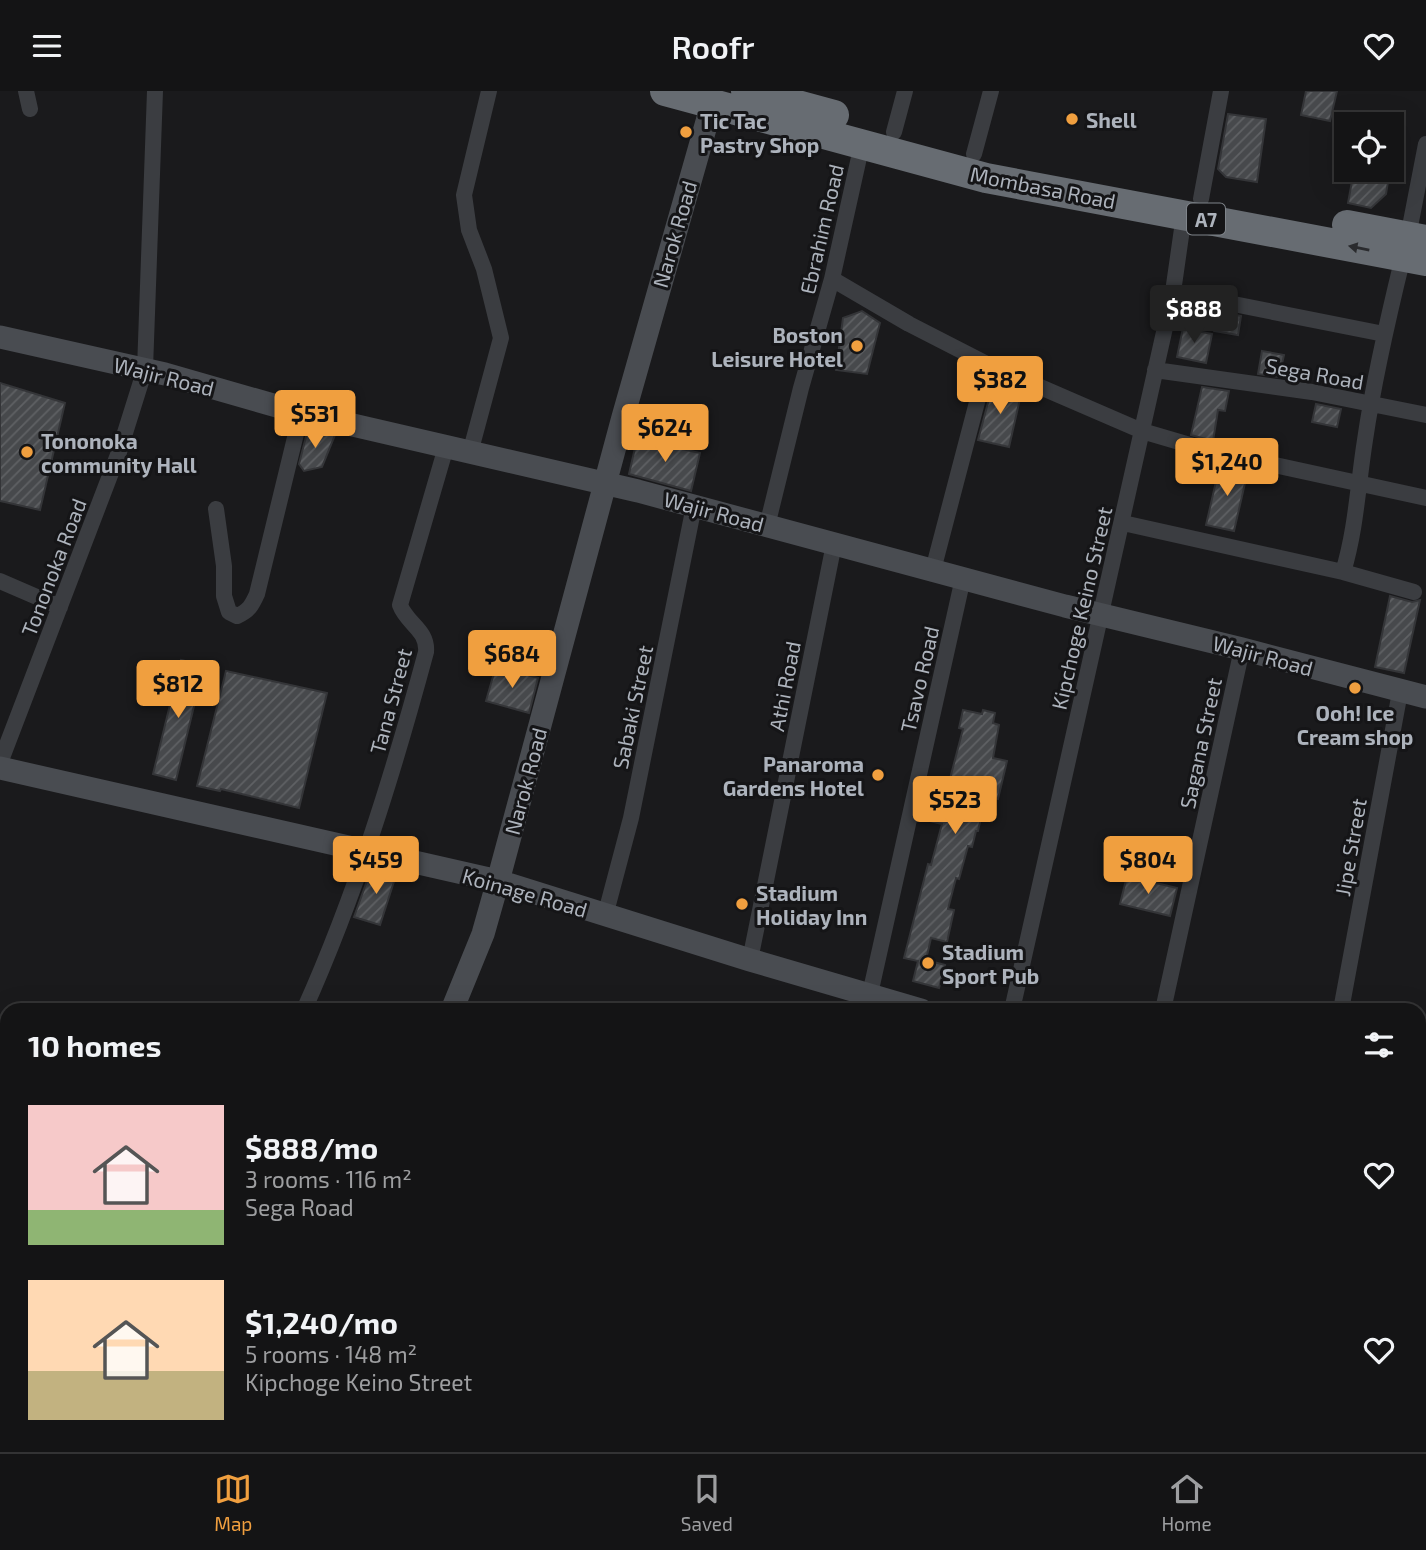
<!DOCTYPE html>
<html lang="en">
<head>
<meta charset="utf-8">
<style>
	:root { --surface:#141415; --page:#1d1d1e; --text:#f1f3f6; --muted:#9d9ea0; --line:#333334; --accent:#f09f3f }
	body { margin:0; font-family:"Exo 2",sans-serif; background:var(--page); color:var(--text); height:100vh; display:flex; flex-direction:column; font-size:26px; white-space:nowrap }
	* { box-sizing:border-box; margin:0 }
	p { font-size:23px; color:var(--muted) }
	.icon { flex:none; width:38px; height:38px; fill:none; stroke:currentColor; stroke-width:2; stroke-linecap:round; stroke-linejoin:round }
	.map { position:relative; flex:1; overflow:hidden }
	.panel { position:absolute; left:0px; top:912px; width:1426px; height:450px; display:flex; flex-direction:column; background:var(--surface); border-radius:21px 21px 0 0; box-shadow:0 7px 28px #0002,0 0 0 2px var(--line) }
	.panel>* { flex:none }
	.tools { position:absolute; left:1334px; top:21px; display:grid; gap:14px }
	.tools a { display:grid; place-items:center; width:70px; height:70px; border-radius:0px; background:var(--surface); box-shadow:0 7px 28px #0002,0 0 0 2px var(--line); font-size:35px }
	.price { position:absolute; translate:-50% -60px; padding:0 16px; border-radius:7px; background:var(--accent); color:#111; font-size:23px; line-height:46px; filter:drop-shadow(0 2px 4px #0008) }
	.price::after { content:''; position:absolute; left:50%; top:42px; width:21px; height:16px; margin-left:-10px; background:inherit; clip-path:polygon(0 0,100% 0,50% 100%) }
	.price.on { background:#222; color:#fff }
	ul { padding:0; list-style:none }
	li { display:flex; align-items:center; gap:21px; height:175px; padding:0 28px }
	li span { display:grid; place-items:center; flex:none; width:196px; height:140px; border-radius:0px; color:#555 }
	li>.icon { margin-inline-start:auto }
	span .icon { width:84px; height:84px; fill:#fffc; stroke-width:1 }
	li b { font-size:30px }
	h2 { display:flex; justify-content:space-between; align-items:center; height:84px; padding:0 28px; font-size:30px }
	header { display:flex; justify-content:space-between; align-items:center; height:91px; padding:0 28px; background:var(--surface); font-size:32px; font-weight:600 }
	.menu { display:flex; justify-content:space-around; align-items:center; height:98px; border-top:2px solid var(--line); background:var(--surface); font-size:19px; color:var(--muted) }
	.menu a { display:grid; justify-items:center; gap:4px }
	.menu .on { color:var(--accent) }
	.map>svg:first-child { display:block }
	.building { fill:url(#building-hatch); stroke:#343538; stroke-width:2 }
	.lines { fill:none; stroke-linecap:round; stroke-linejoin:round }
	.street { stroke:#3b3d41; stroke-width:16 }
	.secondary { stroke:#494c51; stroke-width:23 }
	.highway { stroke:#676c72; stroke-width:30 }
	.oneway { fill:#2a2b2e }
	.poi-dot { fill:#f09f3f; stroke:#151517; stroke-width:2.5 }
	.labels { text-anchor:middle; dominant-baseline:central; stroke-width:6; stroke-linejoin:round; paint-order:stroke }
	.shield { fill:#151517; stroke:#7f848a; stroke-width:2 }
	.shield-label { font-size:19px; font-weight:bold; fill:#adb3bc }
	.poi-label { font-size:21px; font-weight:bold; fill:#adb3bc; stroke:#151517; text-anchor:start }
	.street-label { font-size:21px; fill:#adb3bc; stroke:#151517 }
</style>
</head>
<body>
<header><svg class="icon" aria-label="menu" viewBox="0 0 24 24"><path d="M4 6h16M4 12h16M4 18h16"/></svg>Roofr<svg class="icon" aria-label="heart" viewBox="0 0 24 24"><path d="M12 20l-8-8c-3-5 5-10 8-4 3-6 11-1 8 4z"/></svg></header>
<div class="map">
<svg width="1426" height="1361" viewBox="0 0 1426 1361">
	<defs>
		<pattern id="building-hatch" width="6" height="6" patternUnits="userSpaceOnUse" patternTransform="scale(1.75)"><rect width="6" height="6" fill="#47494c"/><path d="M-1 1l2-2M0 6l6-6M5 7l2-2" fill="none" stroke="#5f6164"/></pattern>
	</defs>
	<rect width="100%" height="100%" fill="#1a1a1c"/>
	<!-- building -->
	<path class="building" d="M1306,0H1337L1330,30L1301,24Z
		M1228,23L1266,28L1257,91L1226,86L1218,78Z
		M1354,79H1390L1386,103L1371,117L1348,112Z
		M862,220L880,232L867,283L836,279L843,227Z
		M1217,220L1241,225L1238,244L1214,240Z
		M1183,237L1212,243L1206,272L1177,266Z
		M1262,260L1284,264L1279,286L1258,283Z
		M0,292L65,312L40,419L0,410Z
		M993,293L1022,299L1009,356L978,349Z
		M1202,296L1229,300L1225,320L1218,319L1213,350L1191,344Z
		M1316,313L1341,318L1337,336L1312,331Z
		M308,338L335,344L322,376L304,380L299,373Z
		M637,348L700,362L691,400L629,383Z
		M1220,373L1248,379L1234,440L1206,434Z
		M1390,505L1412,511L1420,509L1404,582L1375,576Z
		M181,569L204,574L176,689L153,683Z
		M496,575L538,587L529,622L486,610Z
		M226,580L327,602L299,717L221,698L220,700L197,695Z
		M963,619L982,623L983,619L995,622L993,632L999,634L993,667L1007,670L998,708L986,705L978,740H976L972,756L968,755L959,788L956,787L948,818L954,819L947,851L931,847L926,869L945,874L939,897L913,890L918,870L904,867L928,773L931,774L942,733L926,729L932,700L946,703L963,638L959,637Z
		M372,776L397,781L380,834L354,826Z
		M1127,785L1177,797L1170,825L1120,813Z"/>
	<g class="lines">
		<!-- street -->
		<path class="street" d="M26,0L30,18
			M894,41L905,0
			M974,63L991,0
			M1201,108L1221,0
			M1408,146L1426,53
			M832,188L909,233L987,273L1142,340L1210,360L1426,407
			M1173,201L1384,243
			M1155,279L1312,301L1426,324
			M470,362L501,247L484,178L469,139L464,104L489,0
			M216,418L224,475V505L229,521L237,525C249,520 252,514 257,503L301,322
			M1123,432L1343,481C1356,439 1358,393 1365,349C1374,287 1388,227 1403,166
			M767,435L801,297L832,188L862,53
			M933,479L987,273
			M1343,481L1414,501
			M0,490L60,516
			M0,672L119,361L145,278L155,0
			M605,825L631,727L694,415
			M750,869L834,453
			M870,903L963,487
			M304,919C356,803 393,683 426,561C428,539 407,533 400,514L446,356
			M1012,919L1173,201L1184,124
			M1163,919L1242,558
			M1341,919L1400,601
			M0,974L7,975
			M486,1354L497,1361
			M656,1354L668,1361
			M1184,1354L1204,1361
			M570,1361L574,1354
			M1091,1361L1093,1354
			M1241,1361L1244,1354"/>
		<!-- secondary -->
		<path class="secondary" d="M0,246L165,283L301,322L638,400L1065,515L1242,558L1426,606
			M0,677L498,790L750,869L921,919
			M452,919L483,843L498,790L623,326L712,13
			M1419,1060L1426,1062
			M0,1248L7,1252
			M0,1279L7,1281
			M166,1354L180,1361
			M234,1354L248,1361"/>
		<!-- highway -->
		<path class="highway" d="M665,0L986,87L1426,170
			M746,0L834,24
			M1347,134L1426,149
			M1419,1268L1426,1258
			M1419,1311L1426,1302
			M1331,1361L1338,1354
			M1373,1361L1379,1354"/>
	</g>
	<!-- one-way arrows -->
	<defs><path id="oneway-solid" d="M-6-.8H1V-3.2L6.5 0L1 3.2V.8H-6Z" transform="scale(1.75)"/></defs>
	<use class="oneway" href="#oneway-solid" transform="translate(1359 157) rotate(-169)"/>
	<!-- markers -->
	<g class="poi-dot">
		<circle cx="1072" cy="28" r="7"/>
		<circle cx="686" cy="41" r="7"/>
		<circle cx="857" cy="255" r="7"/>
		<circle cx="27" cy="361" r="7"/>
		<circle cx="1355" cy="597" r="7"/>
		<circle cx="878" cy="684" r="7"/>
		<circle cx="742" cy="813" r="7"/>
		<circle cx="928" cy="872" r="7"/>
	</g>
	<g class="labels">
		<!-- shield labels -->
		<rect class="shield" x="1187" y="112.5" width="38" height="31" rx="5"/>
		<g class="shield-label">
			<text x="1206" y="128">A7</text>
		</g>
		<!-- poi labels -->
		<g class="poi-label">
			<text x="1086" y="28">Shell</text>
			<text x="700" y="29">Tic Tac<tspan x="700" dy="24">Pastry Shop</tspan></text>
			<text x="843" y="243" text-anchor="end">Boston<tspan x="843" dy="24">Leisure Hotel</tspan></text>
			<text x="41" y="349">Tononoka<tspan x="41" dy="24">community Hall</tspan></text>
			<text x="1355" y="621" text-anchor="middle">Ooh! Ice<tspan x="1355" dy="24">Cream shop</tspan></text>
			<text x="864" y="672" text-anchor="end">Panaroma<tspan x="864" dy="24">Gardens Hotel</tspan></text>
			<text x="756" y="801">Stadium<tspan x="756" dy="24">Holiday Inn</tspan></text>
			<text x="942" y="860">Stadium<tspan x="942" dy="24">Sport Pub</tspan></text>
		</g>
		<!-- street labels -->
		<g class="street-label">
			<text transform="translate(1043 96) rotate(11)">Mombasa Road</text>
			<text transform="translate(821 138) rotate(-77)">Ebrahim Road</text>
			<text transform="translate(674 143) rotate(-74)">Narok Road</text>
			<text transform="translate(1315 282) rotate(10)">Sega Road</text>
			<text transform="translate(164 285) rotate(14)">Wajir Road</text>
			<text transform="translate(714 420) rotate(15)">Wajir Road</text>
			<text transform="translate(53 476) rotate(-69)">Tononoka Road</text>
			<text transform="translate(1081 517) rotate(-77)">Kipchoge Keino Street</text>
			<text transform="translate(1263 564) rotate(15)">Wajir Road</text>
			<text transform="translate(919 588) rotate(-77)">Tsavo Road</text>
			<text transform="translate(784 595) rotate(-79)">Athi Road</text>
			<text transform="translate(390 610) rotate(-75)">Tana Street</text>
			<text transform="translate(632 616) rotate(-78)">Sabaki Street</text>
			<text transform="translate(1200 652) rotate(-78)">Sagana Street</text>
			<text transform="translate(525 690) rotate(-75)">Narok Road</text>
			<text transform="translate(1350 756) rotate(-80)">Jipe Street</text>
			<text transform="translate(525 801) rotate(16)">Koinage Road</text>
		</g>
	</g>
</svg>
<div class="tools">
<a><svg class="icon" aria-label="locate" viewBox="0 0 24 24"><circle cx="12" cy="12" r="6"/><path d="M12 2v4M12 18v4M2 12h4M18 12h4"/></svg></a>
</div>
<b class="price on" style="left:1194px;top:254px">$888</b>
<b class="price" style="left:1000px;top:325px">$382</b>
<b class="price" style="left:315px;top:359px">$531</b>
<b class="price" style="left:665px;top:373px">$624</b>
<b class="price" style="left:1227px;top:407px">$1,240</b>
<b class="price" style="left:512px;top:599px">$684</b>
<b class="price" style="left:178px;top:629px">$812</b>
<b class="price" style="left:955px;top:745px">$523</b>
<b class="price" style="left:376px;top:805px">$459</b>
<b class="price" style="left:1148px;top:805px">$804</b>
<section class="panel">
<h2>10 homes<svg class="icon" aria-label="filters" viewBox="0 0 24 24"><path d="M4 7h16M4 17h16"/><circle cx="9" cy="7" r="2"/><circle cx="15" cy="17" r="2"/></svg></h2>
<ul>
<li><span style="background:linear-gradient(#f6c9c9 75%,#8fb573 0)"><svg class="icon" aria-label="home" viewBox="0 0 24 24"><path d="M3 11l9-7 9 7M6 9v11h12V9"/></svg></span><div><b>$888/mo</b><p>3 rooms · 116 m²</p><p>Sega Road</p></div><svg class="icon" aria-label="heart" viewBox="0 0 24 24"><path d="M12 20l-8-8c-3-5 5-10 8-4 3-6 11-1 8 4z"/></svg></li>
<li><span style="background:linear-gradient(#ffd9b3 65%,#c2b280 0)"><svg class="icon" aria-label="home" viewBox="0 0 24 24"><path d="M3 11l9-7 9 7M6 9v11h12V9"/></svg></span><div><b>$1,240/mo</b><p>5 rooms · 148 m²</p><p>Kipchoge Keino Street</p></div><svg class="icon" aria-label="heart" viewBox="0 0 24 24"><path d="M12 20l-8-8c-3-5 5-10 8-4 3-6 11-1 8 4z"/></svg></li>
</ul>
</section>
</div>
<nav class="menu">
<a class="on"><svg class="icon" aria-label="map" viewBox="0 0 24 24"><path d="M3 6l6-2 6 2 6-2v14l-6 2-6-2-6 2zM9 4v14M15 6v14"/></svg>Map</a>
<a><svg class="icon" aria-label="saved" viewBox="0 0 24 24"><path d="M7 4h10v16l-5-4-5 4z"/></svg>Saved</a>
<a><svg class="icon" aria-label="home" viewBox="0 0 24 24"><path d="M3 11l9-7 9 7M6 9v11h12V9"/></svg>Home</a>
</nav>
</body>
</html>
